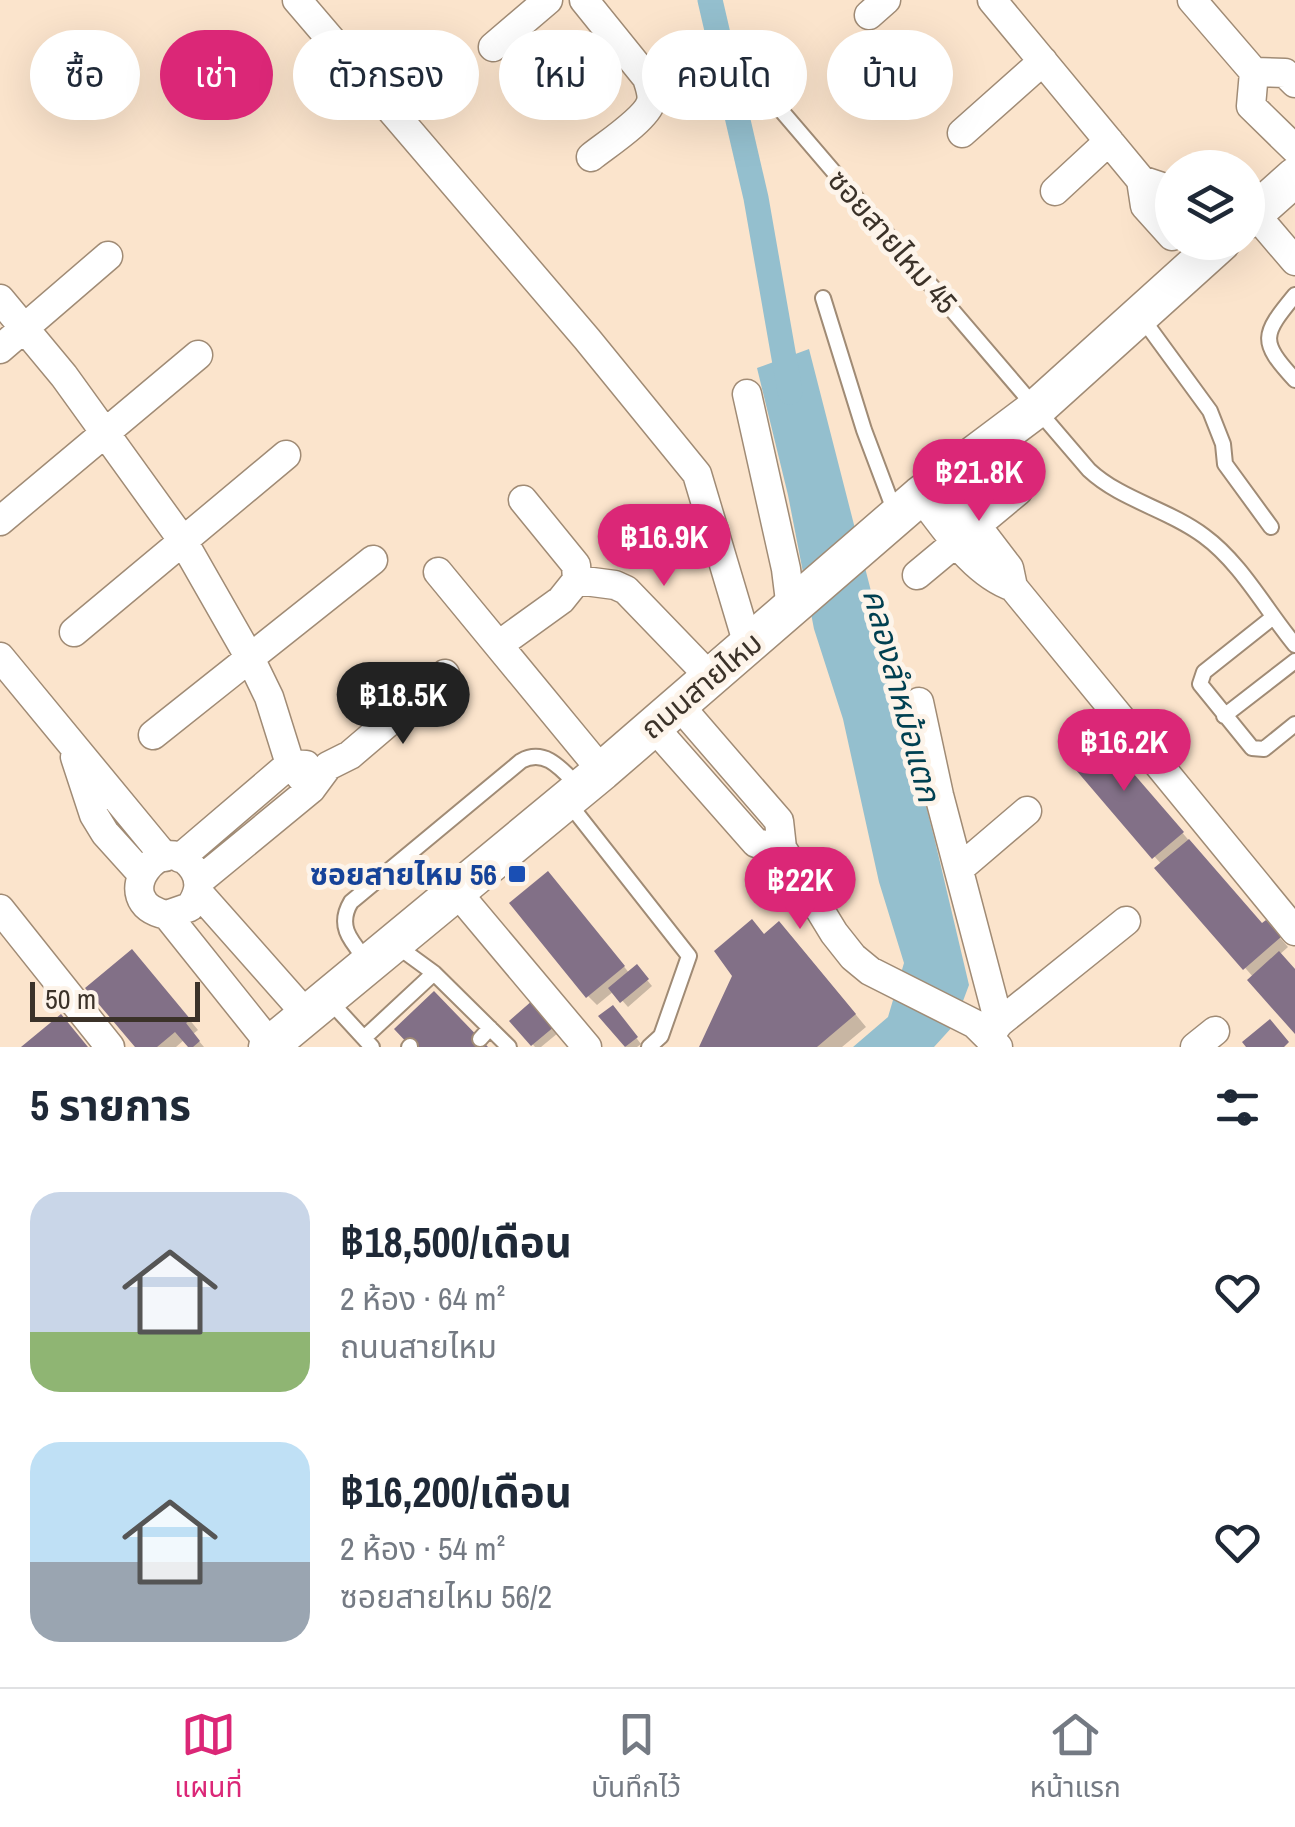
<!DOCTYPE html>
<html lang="th">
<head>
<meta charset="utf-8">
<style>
	:root { --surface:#fff; --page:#f6f6f7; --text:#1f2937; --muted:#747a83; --line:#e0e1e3; --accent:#db2777 }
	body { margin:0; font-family:"Archivo Narrow","Noto Sans Thai",sans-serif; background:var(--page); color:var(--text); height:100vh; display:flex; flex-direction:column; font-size:38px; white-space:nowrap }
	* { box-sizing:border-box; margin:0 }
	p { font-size:32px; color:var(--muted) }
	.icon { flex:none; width:55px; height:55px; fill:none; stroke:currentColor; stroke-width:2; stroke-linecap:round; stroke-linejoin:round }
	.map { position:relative; height:1047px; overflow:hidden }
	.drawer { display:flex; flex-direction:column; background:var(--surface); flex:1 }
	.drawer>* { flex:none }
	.guide { position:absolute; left:30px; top:30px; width:1235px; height:90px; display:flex; gap:20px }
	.controls { position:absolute; left:1155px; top:150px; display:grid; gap:20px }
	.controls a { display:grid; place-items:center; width:110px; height:110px; border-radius:50%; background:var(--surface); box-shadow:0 10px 40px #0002; font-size:50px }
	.scale { position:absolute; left:30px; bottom:25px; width:170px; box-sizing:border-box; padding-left:10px; border:5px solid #3b3229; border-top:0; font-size:28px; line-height:35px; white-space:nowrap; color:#3b3229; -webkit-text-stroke:8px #fdf4ea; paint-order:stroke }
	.price { position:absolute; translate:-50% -85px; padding:0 22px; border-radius:35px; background:var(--accent); color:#fff; font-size:32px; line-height:65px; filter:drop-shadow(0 2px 5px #0008) }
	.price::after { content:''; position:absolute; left:50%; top:60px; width:30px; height:22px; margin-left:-15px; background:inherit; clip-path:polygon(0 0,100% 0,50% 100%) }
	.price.selected { background:#222; color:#fff }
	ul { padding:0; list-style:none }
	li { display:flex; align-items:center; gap:30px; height:250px; padding:0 30px }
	li span { display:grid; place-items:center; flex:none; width:280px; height:200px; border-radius:30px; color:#555 }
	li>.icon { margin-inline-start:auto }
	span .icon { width:120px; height:120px; fill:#fffc; stroke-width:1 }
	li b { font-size:42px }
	h2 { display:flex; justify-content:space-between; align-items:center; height:120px; padding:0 30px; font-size:42px }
	.pill { padding:0 35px; border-radius:45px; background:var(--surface); box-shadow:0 10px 40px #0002; font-size:35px; line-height:90px }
	.pill.selected { background:var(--accent); color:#fff }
	.dock { display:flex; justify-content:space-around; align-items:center; height:140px; border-top:2px solid var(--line); background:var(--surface); font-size:28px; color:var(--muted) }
	.dock a { display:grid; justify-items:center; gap:5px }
	.dock .selected { color:var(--accent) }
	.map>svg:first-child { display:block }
	.water { fill:#94bfce }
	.shadow { fill:#0003 }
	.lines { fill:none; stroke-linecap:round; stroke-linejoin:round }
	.canal { stroke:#94bfce; stroke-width:25 }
	.building { fill:#827087 }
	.lane-casing { stroke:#a08b75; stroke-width:18 }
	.street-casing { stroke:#a08b75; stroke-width:31 }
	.secondary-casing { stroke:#a08b75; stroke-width:41 }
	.lane { stroke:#fff; stroke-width:14 }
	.street { stroke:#fff; stroke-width:28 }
	.secondary { stroke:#fff; stroke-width:38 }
	.transit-dot { fill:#1a4fb4; stroke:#fdf4ea; stroke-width:4 }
	.labels { text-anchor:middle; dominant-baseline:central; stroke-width:10; stroke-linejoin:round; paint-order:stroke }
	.street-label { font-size:30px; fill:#3b3229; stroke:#fdf4ea }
	.transit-label { font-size:30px; font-weight:bold; fill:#164399; stroke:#fdf4ea; text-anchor:end }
	.water-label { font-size:32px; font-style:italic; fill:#004051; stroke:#fdf4ea }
</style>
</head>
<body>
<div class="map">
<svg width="1295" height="1047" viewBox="0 0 1295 1047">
	<rect width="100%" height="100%" fill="#fbe4cc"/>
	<!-- water -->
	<path class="water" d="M809,349L935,841L969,985L954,1025L934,1047H853L888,1017L904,963L879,882L843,719L814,629L788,495L757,368Z"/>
	<!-- shadow -->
	<path class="shadow" d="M1104,741L1262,926L1275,932L1288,947L1279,955L1295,972V1030L1254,978L1158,868L1162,865L1067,756Z
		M556,883L630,974L637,968L652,986L628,1007L614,991L597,1005L588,996Z
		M791,936L866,1027L842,1047H702Z
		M141,961L198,1030L193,1034L204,1047H191L185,1039L176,1047H138Z
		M533,1004L558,1033L541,1047H535L513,1021Z
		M618,1014L641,1044L637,1047H626L602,1017Z"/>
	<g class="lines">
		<!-- canal -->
		<path class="canal" d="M710,0L756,198L790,392"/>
	</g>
	<!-- building -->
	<path class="building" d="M1095,729L1184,832L1152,859L1064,756Z
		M1189,839L1262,923L1266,920L1281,937L1243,970L1154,868Z
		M548,871L625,966L586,998L509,903Z
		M752,919L764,934L779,921L856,1014L817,1047H699L732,976L714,951Z
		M132,949L191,1020L186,1023L200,1041L193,1047H188L175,1032L157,1047H135L85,988Z
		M1279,951L1295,969V1034L1247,980Z
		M637,964L649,979L620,1003L608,988Z
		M434,991L488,1047H411L394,1029Z
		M533,1000L555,1026L531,1046L509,1021Z
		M613,1005L638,1037L625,1047L598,1016Z
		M61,1014L88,1047H21Z
		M1270,1019L1289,1042L1284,1047H1246L1242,1042Z"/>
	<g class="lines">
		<defs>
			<path id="lane" d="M750,74L1089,470C1121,500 1168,509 1204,536C1241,563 1266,610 1295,645
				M1295,295C1262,335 1259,341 1295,380
				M823,298L864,430L896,515
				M1142,318L1210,411L1223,444L1225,464L1271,527
				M1272,618L1204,672L1200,684L1252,748L1264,749L1295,724
				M1224,716L1295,661
				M567,801L689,956L661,1036L649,1047
				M397,946L434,973L509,1047
				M368,962C352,942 336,927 351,902L521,761C546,747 563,771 580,788
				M327,998L372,1047
				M364,1038L434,973
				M480,1039L490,1028
				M409,1047L410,1046"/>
			<path id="street" d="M297,0L587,339L697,474L748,645
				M584,0L647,78C649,85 653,94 651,102C646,119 606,145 591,157
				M992,0L1141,180L1145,206L1172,236
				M1192,0L1254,72L1251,106L1295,149
				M869,15L886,0
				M493,47L548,0
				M1254,72L1285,73L1295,83
				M962,133L1043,61
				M1141,180L1165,188L1172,197
				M1055,191L1109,141
				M1254,213L1295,261
				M0,299L64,376L183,541L251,660L269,697L290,764L311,789
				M0,349L108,256
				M747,394L786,569L791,609
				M941,479L1009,568L1013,587L1295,931
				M920,496C946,529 973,573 1013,587
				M0,521L198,355
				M438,572L602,771
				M917,575L1018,491
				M577,580L615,585L626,590L710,677
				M74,632L286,455
				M500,644L561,600L577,580L576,565L523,500
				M0,657L165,857
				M919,702L939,795L999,1023
				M678,704L779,821L782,848L834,933L853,957L870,971L975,1024L998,1047
				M652,725L756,843L782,848
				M153,735L373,560
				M75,757L94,815L105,833L142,874
				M180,858L290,764L306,765
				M959,869L1027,811
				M198,882L311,789L328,766L350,755L445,674
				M456,891L587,1047
				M198,892L307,1015
				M0,909L110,1047
				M167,915L190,907C198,895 202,883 194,870C164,823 104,902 167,915L271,1045
				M990,1035L999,1023L1126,921
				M1195,1047L1215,1031"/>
			<path id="secondary" d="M1248,219L1295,177
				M268,1047L602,771L920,496L1037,408L1221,242"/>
		</defs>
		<!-- lane casing -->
		<use href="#lane" class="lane-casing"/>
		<!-- street casing -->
		<use href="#street" class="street-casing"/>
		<!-- secondary casing -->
		<use href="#secondary" class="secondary-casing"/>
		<!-- lane -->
		<use href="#lane" class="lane"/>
		<!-- street -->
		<use href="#street" class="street"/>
		<!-- secondary -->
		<use href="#secondary" class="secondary"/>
	</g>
	<!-- markers -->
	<rect class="transit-dot" x="507" y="864" width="20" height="20" rx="5"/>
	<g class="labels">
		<!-- street labels -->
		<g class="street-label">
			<text transform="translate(893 241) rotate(49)">ซอยสายไหม 45</text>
			<text transform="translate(701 685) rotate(-40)">ถนนสายไหม</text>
		</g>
		<!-- transit labels -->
		<g class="transit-label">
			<text x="497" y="874">ซอยสายไหม 56</text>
		</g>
		<!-- water labels -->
		<g class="water-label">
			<text transform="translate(902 695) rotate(75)">คลองลำหม้อแตก</text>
		</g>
	</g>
</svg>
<div class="controls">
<a><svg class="icon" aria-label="layers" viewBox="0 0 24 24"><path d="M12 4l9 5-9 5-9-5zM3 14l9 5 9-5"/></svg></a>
</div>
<div class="scale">50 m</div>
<b class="price" style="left:979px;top:524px">฿21.8K</b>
<b class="price" style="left:664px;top:589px">฿16.9K</b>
<b class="price selected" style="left:403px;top:747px">฿18.5K</b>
<b class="price" style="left:1124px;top:794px">฿16.2K</b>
<b class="price" style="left:800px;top:932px">฿22K</b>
<div class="guide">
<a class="pill">ซื้อ</a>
<a class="pill selected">เช่า</a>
<a class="pill">ตัวกรอง</a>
<a class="pill">ใหม่</a>
<a class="pill">คอนโด</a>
<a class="pill">บ้าน</a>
</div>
</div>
<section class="drawer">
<h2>5 รายการ<svg class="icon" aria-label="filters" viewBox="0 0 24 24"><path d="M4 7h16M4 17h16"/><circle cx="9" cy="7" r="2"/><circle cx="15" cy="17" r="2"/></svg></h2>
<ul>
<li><span style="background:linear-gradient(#c9d6e8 70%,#8fb573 0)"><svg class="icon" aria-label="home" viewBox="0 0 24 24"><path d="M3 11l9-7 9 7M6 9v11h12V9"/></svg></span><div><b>฿18,500/เดือน</b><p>2 ห้อง · 64 m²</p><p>ถนนสายไหม</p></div><svg class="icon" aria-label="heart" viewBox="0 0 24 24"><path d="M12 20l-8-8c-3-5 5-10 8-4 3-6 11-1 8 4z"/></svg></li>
<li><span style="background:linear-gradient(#bfe0f5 60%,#9aa5b1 0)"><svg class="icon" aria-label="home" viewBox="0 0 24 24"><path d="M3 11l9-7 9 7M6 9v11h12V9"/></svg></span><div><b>฿16,200/เดือน</b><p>2 ห้อง · 54 m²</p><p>ซอยสายไหม 56/2</p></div><svg class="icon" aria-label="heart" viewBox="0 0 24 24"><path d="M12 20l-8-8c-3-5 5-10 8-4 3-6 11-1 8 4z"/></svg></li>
</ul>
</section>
<nav class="dock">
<a class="selected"><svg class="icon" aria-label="map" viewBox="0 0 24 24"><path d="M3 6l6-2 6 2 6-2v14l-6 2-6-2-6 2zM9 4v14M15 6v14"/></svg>แผนที่</a>
<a><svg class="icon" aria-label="saved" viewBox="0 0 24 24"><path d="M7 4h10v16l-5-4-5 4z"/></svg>บันทึกไว้</a>
<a><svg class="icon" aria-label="home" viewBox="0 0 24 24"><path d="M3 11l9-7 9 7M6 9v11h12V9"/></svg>หน้าแรก</a>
</nav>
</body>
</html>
